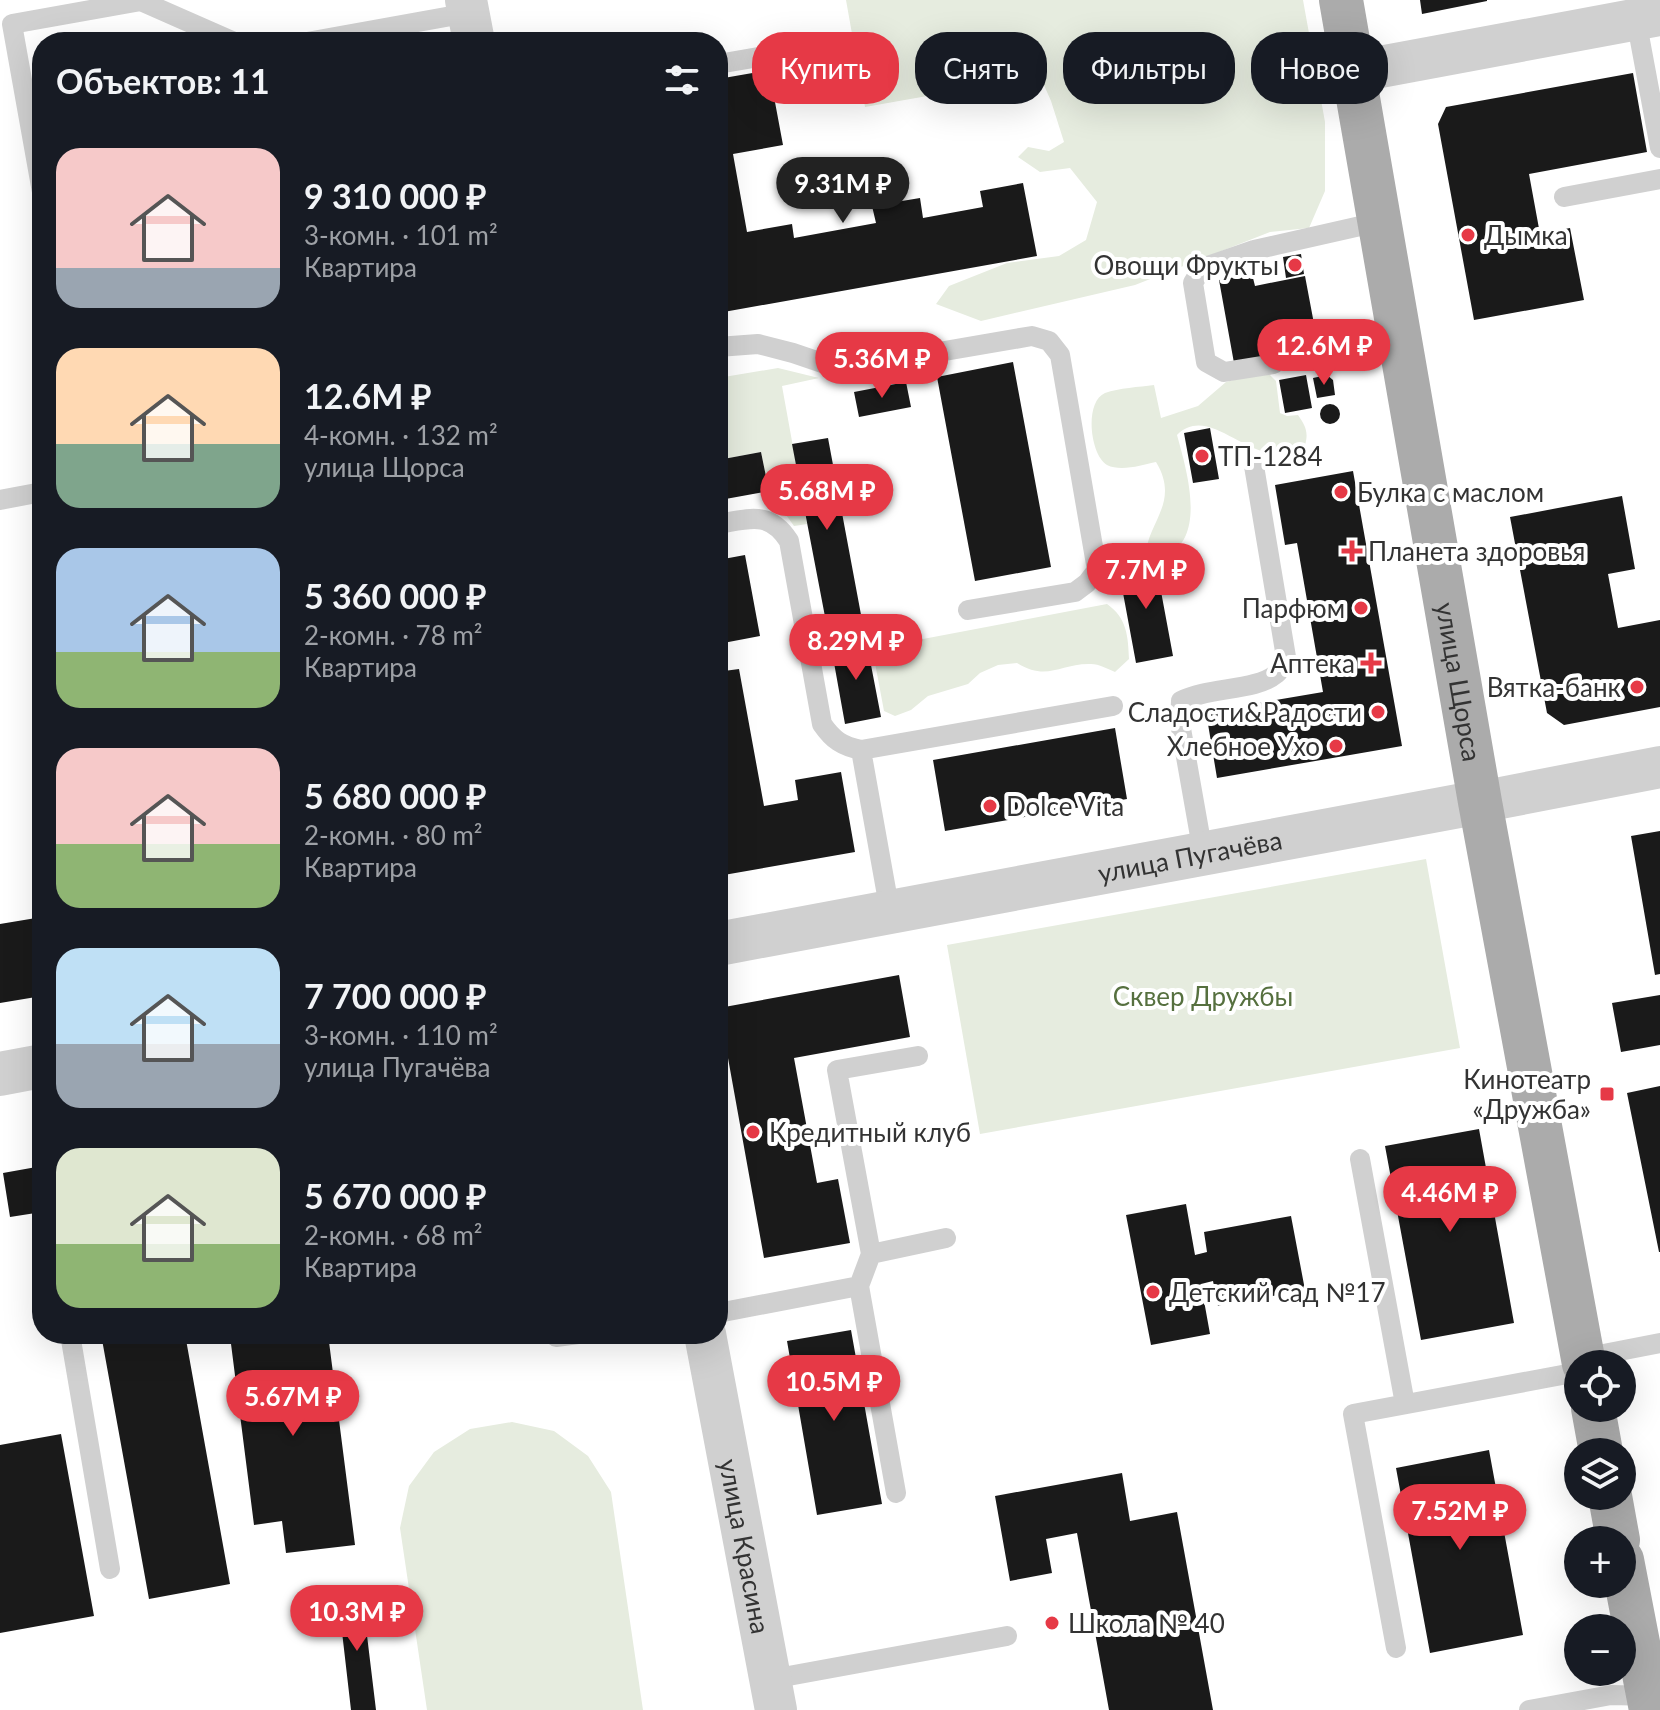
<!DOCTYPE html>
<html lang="ru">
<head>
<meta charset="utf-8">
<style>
	:root { --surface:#171b24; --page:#20242c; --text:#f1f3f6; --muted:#9ea1a6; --accent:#e63946 }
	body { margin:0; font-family:Lato,sans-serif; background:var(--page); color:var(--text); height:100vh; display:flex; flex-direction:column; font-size:30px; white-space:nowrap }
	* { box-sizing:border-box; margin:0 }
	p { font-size:26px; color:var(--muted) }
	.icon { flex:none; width:44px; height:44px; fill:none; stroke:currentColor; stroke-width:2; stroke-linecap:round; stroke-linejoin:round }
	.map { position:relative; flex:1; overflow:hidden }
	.panel { position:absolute; left:32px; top:32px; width:696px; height:1312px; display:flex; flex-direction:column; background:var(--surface); border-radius:32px; box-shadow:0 8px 32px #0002 }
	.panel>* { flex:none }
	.top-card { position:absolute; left:752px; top:32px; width:760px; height:72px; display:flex; gap:16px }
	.controls { position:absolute; left:1564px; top:1350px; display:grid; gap:16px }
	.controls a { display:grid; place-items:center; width:72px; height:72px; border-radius:50%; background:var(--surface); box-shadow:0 8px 32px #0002; font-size:40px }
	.price { position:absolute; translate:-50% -68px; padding:0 18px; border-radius:28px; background:var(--accent); color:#fff; font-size:26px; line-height:52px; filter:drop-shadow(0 2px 4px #0008) }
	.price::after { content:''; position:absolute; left:50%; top:48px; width:24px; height:18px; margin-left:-12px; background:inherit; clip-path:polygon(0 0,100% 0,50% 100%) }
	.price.selected { background:#222; color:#fff }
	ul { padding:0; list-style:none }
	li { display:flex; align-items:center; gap:24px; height:200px; padding:0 24px }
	li span { display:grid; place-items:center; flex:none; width:224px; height:160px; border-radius:24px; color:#555 }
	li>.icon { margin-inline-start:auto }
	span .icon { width:96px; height:96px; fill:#fffc; stroke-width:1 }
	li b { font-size:34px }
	h2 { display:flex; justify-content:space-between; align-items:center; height:96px; padding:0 24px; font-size:34px }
	.chip { padding:0 28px; border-radius:32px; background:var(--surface); box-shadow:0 8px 32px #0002; font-size:28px; line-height:72px }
	.chip.selected { background:var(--accent); color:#fff }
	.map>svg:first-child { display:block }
	.green { fill:#e6ecdf }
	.building { fill:#1a1a1a }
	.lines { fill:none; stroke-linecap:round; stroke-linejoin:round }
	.service { stroke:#d0d0d0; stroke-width:20 }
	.minor { stroke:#d0d0d0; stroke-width:42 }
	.tertiary { stroke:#d0d0d0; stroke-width:44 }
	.primary { stroke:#ababab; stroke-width:44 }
	.poi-dot { fill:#e63946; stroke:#fff; stroke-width:3 }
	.labels { text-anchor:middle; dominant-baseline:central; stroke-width:8; stroke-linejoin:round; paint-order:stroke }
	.poi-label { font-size:26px; fill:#333; stroke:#fff; text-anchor:start }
	.street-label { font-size:26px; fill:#333; stroke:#fff }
	.park-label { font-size:26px; fill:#56703f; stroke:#fff }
</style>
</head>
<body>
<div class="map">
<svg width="1660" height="1710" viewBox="0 0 1660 1710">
	<rect width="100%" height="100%" fill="#fff"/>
	<!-- green -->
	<path class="green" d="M846,0H1303L1325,122V191L1309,228L1270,232L1135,285L981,321L936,304L949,286L1007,263L1059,256L1086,240L1097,202L1070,168L1040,172L1018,157L1028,147L1049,151L1064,142L1051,101L1040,76L865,107Z
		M778,368L819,378L782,386L807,524L794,526L769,491L761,452L718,460V378Z
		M1266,371L1276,381L1280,413L1287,416L1298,415C1305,425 1309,432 1305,445C1257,480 1213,399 1177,435C1186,468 1208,538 1165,556C1160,558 1152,556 1146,556C1146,523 1181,503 1156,462C1142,465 1121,472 1107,465C1090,455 1084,402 1105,393C1119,388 1139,387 1154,385L1161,418L1198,406L1226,382Z
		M1107,604C1127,618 1128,636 1129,659L1115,672C1108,669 1099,664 1091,664C1060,663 1048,682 1017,663L998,665L980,673L968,684L928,696L911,710L895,716L884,711L875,663L888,649L923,639Z
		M1426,859L1460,1048L980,1134L947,945Z
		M512,1422L554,1431L588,1456L611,1492L643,1710H427L400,1528L409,1486L434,1452L470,1429Z"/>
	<!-- building -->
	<path class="building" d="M1420,0H1487V1L1422,14Z
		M769,70L783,145L733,154L747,232L792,224L794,238L876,223L872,206L920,198L923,218L983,207L980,191L1023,183L1037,256L718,313V79Z
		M1633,73L1647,152L1529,174L1540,234L1570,228L1584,300L1474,320L1438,124L1446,107Z
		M1301,254L1304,274L1286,278L1283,257Z
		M1252,274L1255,286L1305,276L1321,361L1302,365L1299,351L1234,363L1219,280Z
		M1013,362L1051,567L975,581L937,377Z
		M1306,375L1312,408L1285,413L1279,380Z
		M1327,375L1333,380L1335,395L1317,398L1313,378Z
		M906,382L911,407L859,417L854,392Z
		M1320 414a10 10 0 1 1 20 0a10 10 0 1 1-20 0Z
		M1210,428L1219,479L1193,483L1184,433Z
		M828,438L862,620L827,627L792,444Z
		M761,452L769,491L720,500L718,460Z
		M1353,471L1402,746L1217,778L1206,712L1323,692L1297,543L1285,545L1275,485Z
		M1622,496L1635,569L1608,574L1618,628L1660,620V707L1564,725L1547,713L1510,517Z
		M745,555L760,636L718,644V560Z
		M1155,559L1173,656L1136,663L1118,566Z
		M866,639L881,717L845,724L831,646Z
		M718,647L724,671L739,669L764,806L798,800L795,780L841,772L855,852L718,876Z
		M1115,728L1127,799L945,831L933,760Z
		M1660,831V974L1655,975L1631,836Z
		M42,917V996L0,1003V924Z
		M899,975L910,1037L794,1058L817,1183L838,1179L850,1243L764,1258L719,1008Z
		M1660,995V1045L1621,1052L1612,1003Z
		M1660,1086V1252H1659L1627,1093Z
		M1479,1129L1514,1323L1421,1340L1385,1146Z
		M42,1166V1212L10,1217L3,1173Z
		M1186,1204L1195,1255L1207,1252L1204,1232L1291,1216L1305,1290L1218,1306L1213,1281L1201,1284L1210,1334L1151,1345L1126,1215Z
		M851,1330L882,1504L817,1515L787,1341Z
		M101,1334H185L230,1584L149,1599Z
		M248,1334H328L355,1545L286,1553L282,1521L254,1525L230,1336Z
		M61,1434L94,1616L0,1633V1445Z
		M1489,1450L1523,1635L1430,1653L1396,1468Z
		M1122,1473L1130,1521L1177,1512L1213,1710H1109L1077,1533L1046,1539L1052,1573L1010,1581L995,1496Z
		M362,1594L376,1710H351L338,1597Z"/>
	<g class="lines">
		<!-- service -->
		<path class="service" d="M1636,19L1660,148
			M307,42L468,13
			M718,64L764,56
			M42,192L12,24L141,1L234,42
			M1564,197L1660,179
			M718,347L758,344L793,353L840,369L1032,336L1049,341L1060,355L1097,570L1087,583L1075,592L968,610
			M1274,364L1224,372L1206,362L1193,283L1202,268L1254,250L1378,222
			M0,500L42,492
			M718,524C749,519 769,510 789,541L822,724C833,740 842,746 861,750L1113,706
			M861,750L890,912
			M1203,853L1180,723L1181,701C1208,687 1256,691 1276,674C1281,670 1283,663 1286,657L1254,466
			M1360,1159L1405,1404
			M871,1254L837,1070L918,1056
			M859,1286L896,1493
			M718,1313L859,1286L871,1254L946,1238
			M70,1334L110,1569
			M556,1334V1337L578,1334
			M1583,1358L1660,1343
			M1396,1648L1353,1414L1578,1372
			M772,1679L1007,1636
			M1529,1710L1611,1695L1652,1696"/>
		<!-- minor -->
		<g class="minor">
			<path d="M466,0L474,42"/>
			<path d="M1353,72L1660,15"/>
			<path d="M1480,802L1660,767"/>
			<path id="s1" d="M705,1334L776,1710"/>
		</g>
		<!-- tertiary -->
		<g class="tertiary">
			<path id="s2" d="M718,944L1480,802"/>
			<path d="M0,1074L42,1066"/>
		</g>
		<!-- primary -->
		<g class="primary">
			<path id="s3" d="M1341,0L1480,802L1584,1364"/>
			<path d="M1593,1408L1601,1452"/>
			<path d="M1610,1496L1618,1540"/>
			<path d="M1622,1560L1651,1710"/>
		</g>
	</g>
	<!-- markers -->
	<g class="poi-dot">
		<circle cx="1468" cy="235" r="8"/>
		<circle cx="1295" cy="265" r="8"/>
		<circle cx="1202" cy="456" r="8"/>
		<circle cx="1341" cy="492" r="8"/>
		<path d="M1348 539h8v8h8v8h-8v8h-8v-8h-8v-8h8z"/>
		<circle cx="1361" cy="608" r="8"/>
		<path d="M1367 651h8v8h8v8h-8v8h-8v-8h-8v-8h8z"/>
		<circle cx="1637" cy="687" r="8"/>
		<circle cx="1378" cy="712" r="8"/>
		<circle cx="1336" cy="746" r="8"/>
		<circle cx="990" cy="806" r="8"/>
		<rect x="1599" y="1086" width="16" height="16" rx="4"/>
		<circle cx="753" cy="1132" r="8"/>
		<circle cx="1153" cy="1292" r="8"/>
		<circle cx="1052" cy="1623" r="8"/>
	</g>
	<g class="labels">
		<!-- poi labels -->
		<g class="poi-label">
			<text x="1484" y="235">Дымка</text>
			<text x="1279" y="265" text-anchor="end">Овощи Фрукты</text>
			<text x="1218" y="456">ТП-1284</text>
			<text x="1357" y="492">Булка с маслом</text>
			<text x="1368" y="551">Планета здоровья</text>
			<text x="1345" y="608" text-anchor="end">Парфюм</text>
			<text x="1355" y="663" text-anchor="end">Аптека</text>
			<text x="1621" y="687" text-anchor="end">Вятка-банк</text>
			<text x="1362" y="712" text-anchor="end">Сладости&amp;Радости</text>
			<text x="1320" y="746" text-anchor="end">Хлебное Ухо</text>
			<text x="1006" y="806">Dolce Vita</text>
			<text x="1591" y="1079" text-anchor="end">Кинотеатр<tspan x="1591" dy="30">«Дружба»</tspan></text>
			<text x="769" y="1132">Кредитный клуб</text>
			<text x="1169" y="1292">Детский сад №17</text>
			<text x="1068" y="1623">Школа № 40</text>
		</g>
		<!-- street labels -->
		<g class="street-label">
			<text stroke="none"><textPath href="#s3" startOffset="692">улица Щорса</textPath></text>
			<text stroke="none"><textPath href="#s2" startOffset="480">улица Пугачёва</textPath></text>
			<text stroke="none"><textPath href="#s1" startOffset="216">улица Красина</textPath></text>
		</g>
		<!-- park labels -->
		<g class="park-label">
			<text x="1203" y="996">Сквер Дружбы</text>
		</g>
	</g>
</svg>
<div class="controls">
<a><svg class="icon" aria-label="locate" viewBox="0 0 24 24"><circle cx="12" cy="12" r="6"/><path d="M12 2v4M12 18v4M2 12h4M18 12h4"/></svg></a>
<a><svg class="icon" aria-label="layers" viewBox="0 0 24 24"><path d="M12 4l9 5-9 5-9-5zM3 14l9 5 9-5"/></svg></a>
<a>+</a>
<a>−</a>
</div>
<b class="price selected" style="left:843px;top:225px">9.31M ₽</b>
<b class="price" style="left:1324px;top:387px">12.6M ₽</b>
<b class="price" style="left:882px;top:400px">5.36M ₽</b>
<b class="price" style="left:827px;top:532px">5.68M ₽</b>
<b class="price" style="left:1146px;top:611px">7.7M ₽</b>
<b class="price" style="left:856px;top:682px">8.29M ₽</b>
<b class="price" style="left:1450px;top:1234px">4.46M ₽</b>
<b class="price" style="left:834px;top:1423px">10.5M ₽</b>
<b class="price" style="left:293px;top:1438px">5.67M ₽</b>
<b class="price" style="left:1460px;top:1552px">7.52M ₽</b>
<b class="price" style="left:357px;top:1653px">10.3M ₽</b>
<div class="top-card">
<a class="chip selected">Купить</a>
<a class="chip">Снять</a>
<a class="chip">Фильтры</a>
<a class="chip">Новое</a>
</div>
<section class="panel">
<h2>Объектов: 11<svg class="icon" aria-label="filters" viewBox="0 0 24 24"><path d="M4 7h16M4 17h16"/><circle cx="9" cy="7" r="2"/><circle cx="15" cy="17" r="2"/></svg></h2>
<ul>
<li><span style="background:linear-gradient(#f6c9c9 75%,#9aa5b1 0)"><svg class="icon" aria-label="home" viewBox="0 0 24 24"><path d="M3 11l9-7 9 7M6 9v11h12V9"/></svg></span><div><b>9 310 000 ₽</b><p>3-комн. · 101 m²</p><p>Квартира</p></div></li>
<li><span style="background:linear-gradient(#ffd9b3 60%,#7fa58c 0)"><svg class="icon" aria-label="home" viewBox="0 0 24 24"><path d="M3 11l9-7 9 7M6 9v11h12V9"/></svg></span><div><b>12.6M ₽</b><p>4-комн. · 132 m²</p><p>улица Щорса</p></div></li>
<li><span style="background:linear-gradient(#a9c7e8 65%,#8fb573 0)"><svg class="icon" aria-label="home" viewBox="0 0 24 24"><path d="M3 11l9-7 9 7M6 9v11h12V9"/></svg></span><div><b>5 360 000 ₽</b><p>2-комн. · 78 m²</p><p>Квартира</p></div></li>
<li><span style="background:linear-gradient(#f6c9c9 60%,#8fb573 0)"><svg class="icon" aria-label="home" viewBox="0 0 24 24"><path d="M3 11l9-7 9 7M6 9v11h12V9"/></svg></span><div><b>5 680 000 ₽</b><p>2-комн. · 80 m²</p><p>Квартира</p></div></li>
<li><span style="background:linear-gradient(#bfe0f5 60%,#9aa5b1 0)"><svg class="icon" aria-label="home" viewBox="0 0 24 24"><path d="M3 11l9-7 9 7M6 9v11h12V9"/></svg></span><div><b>7 700 000 ₽</b><p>3-комн. · 110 m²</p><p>улица Пугачёва</p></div></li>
<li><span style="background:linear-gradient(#dfe7d0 60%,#8fb573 0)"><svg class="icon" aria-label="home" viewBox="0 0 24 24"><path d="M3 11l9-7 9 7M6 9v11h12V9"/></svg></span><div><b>5 670 000 ₽</b><p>2-комн. · 68 m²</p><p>Квартира</p></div></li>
</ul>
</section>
</div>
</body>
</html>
